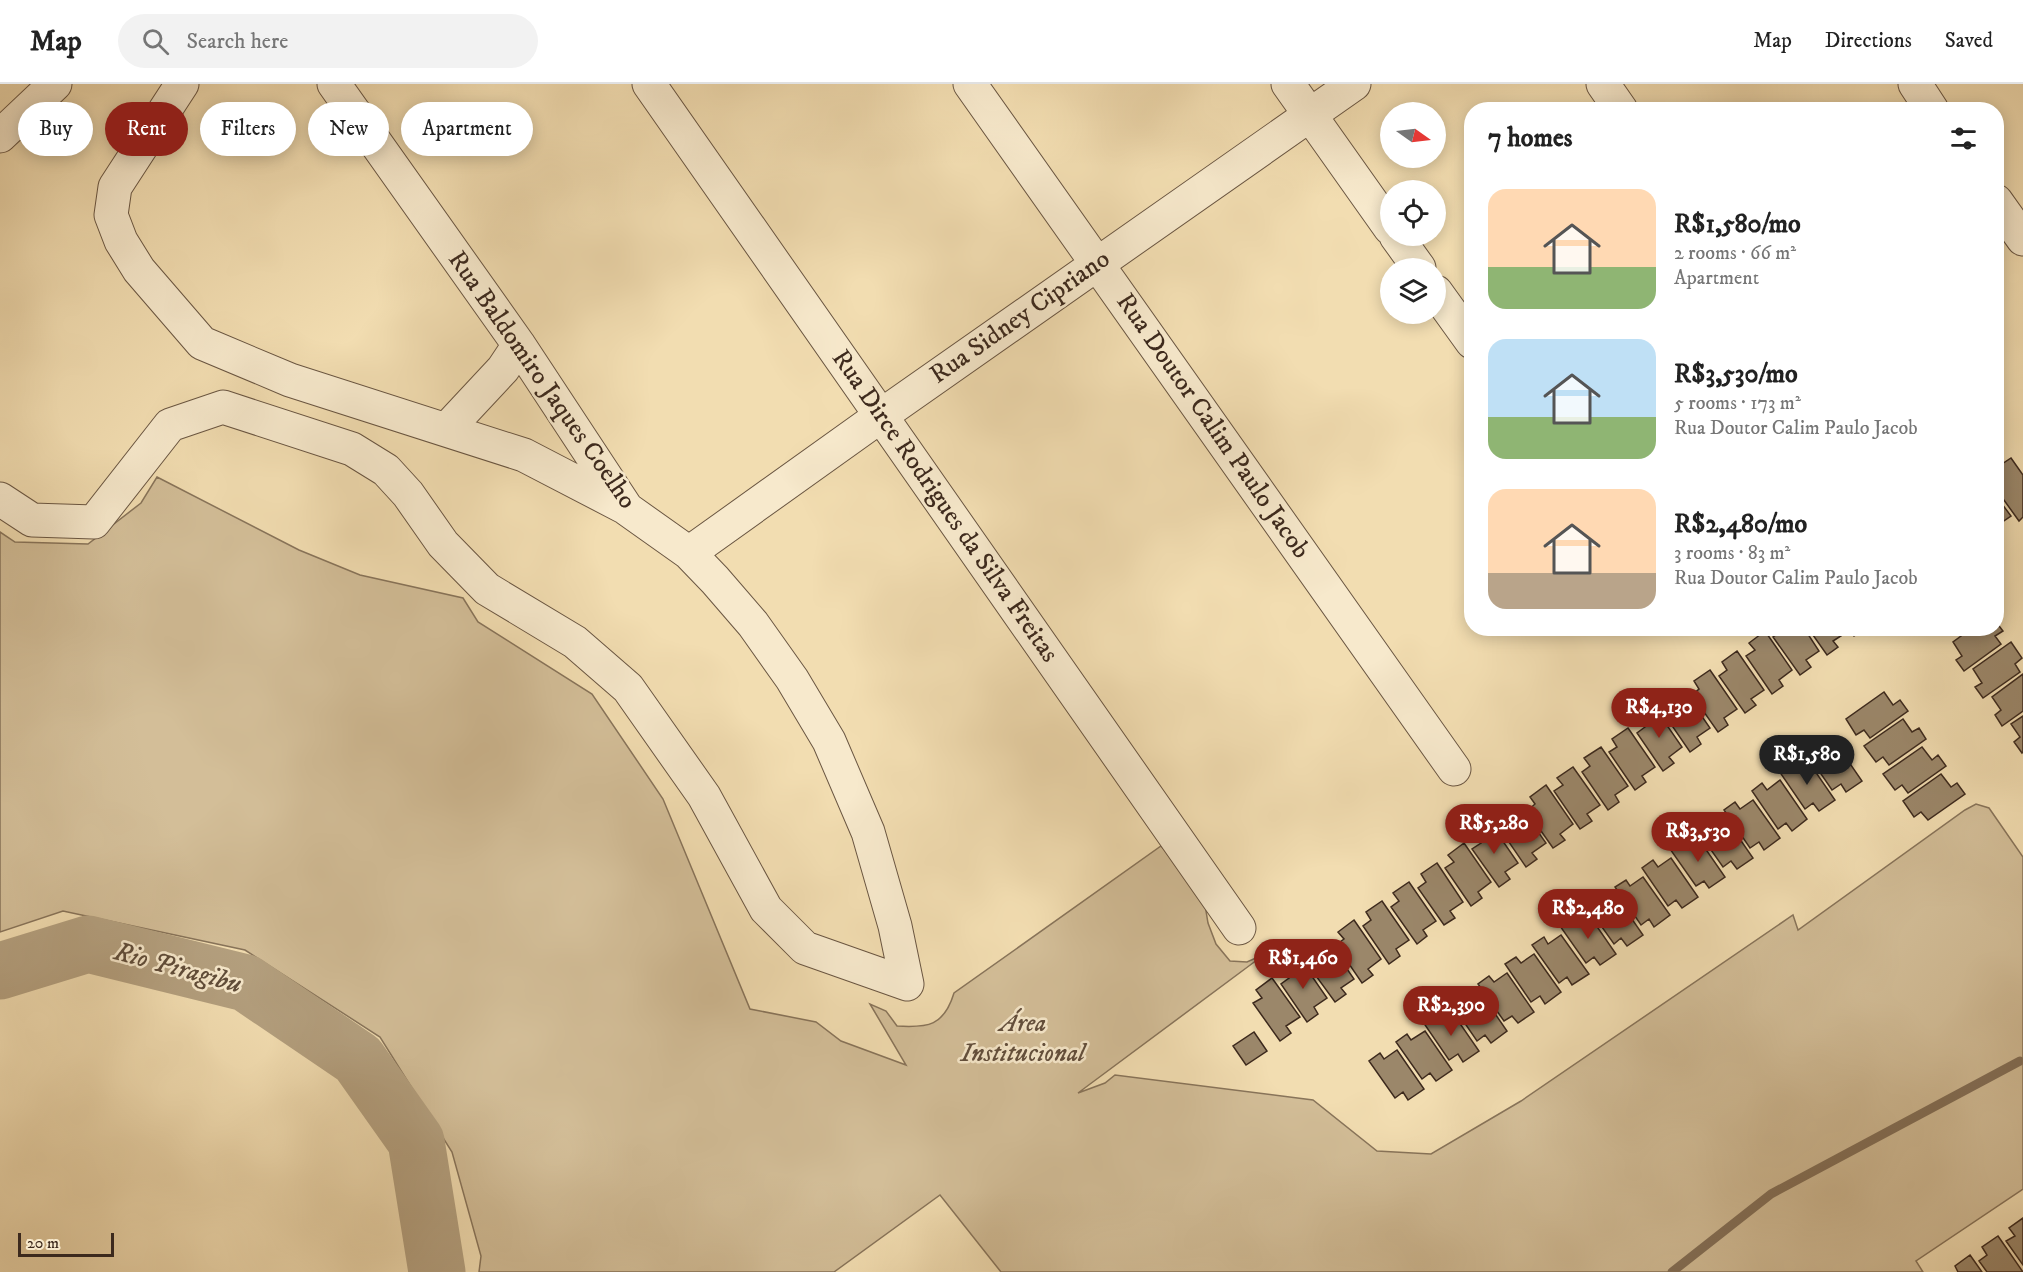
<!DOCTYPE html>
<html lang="en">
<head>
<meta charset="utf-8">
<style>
	:root { --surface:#fff; --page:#f2f2f2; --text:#222; --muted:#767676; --line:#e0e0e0; --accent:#8f2418 }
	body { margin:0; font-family:"IM FELL DW Pica",serif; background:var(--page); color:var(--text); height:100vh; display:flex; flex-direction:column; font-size:22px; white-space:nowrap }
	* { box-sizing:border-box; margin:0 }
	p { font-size:20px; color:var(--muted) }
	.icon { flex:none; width:33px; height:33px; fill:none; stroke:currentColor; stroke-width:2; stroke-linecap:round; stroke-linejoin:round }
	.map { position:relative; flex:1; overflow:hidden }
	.panel { position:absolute; left:1464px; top:18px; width:540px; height:534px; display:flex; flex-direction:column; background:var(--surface); border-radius:24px; box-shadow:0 3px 15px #0003 }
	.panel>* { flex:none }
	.top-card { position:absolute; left:18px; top:18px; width:570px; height:54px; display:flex; gap:12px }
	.needle { width:39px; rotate:104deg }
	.controls { position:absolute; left:1380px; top:18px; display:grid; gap:12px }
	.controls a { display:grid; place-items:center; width:66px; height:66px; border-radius:50%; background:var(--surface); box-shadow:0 3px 15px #0003; font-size:30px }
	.scale { position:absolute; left:18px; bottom:15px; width:96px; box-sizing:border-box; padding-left:6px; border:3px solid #3c291d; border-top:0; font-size:16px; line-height:21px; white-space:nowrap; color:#3c291d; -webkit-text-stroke:4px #f7e9cc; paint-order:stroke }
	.price { position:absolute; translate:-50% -51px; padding:0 14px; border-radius:21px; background:var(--accent); color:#fff; font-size:20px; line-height:39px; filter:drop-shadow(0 2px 3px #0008) }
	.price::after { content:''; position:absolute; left:50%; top:36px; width:18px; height:14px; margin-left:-9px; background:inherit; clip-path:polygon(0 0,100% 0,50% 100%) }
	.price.active { background:#222; color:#fff }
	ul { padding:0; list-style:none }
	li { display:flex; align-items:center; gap:18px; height:150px; padding:0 24px }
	li span { display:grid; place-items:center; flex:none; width:168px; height:120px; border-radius:18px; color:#555 }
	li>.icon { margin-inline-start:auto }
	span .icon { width:72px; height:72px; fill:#fffc; stroke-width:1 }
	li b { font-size:26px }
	h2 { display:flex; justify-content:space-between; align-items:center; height:72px; padding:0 24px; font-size:26px }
	.chip { padding:0 21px; border-radius:27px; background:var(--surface); box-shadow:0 3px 15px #0003; font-size:21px; line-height:54px }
	.chip.active { background:var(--accent); color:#fff }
	header { display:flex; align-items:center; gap:36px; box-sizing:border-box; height:84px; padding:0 30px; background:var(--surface); border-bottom:2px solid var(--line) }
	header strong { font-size:28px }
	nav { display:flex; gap:33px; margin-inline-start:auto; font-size:21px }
	.search { width:420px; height:54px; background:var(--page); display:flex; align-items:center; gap:15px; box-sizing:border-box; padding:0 21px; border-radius:33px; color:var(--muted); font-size:22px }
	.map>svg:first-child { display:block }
	.green { fill:#d3be98; stroke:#88745a; stroke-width:1.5 }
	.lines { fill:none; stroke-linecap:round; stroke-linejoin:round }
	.stream { stroke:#847058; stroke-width:9 }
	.river { stroke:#b4a07f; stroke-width:57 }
	.building { fill:#9b876a; stroke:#3c291d; stroke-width:1.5 }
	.minor-casing { stroke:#6a5642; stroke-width:35 }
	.minor { stroke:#f7e9cc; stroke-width:33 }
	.labels { text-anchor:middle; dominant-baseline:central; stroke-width:5; stroke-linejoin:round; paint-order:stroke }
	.street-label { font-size:26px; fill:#3c291d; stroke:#f7e9cc }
	.park-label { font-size:26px; font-style:italic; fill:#624e3c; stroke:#f7e9cc }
	.water-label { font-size:27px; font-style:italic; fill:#604d3a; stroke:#f7e9cc }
</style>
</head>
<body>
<header>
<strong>Map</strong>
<div class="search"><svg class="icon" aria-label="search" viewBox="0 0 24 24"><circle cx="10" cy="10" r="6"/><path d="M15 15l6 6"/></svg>Search here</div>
<nav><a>Map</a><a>Directions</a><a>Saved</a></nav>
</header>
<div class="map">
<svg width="2023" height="1188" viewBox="0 0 2023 1188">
	<rect width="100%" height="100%" fill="#f2ddb1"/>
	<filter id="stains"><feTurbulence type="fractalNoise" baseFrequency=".00333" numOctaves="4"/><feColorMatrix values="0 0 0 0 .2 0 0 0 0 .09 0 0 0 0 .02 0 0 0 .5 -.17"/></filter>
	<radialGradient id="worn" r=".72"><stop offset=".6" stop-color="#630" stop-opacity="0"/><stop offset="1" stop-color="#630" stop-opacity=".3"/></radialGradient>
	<!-- green -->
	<path class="green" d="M157,393L299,466L360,491L463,514L478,538L592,610L663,715L750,925L816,938L841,957L906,981L870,920L886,927L897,942C928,944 944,942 954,909L1161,762L1181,783L1204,815L1208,839L1216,860L1230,877L1247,878L1265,870L1078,1009L1105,999L1115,991L1313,1016L1377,1067L1431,1070L1521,1017L1793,831L1798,846L1965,726L1976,720L1989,724L2023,773V1105L1916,1177L1923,1188H1001L940,1111L834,1188H479L481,1172L452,1068L380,953L245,866L63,827L0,848V448L15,458L88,460L141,419Z"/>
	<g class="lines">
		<!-- stream -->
		<path class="stream" d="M1672,1188L1771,1110L2020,977"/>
		<!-- river -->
		<path class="river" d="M0,887L88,860L246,899L358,975L416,1057L437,1188"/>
	</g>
	<!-- building -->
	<path class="building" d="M2011,374L2023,391V433L2019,437L1996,405V396L2000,393L1996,384Z
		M1996,412L2011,432L1998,441L2002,448L1996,452Z
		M1996,538L2003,547L1995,552L2001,560L1964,587L1956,576L1962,572L1953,558L1972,544H1996Z
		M1780,544H1804L1819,567L1806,576L1811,583L1800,591L1773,553L1782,547Z
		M1808,544H1844L1847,548L1833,557L1838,563L1827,571Z
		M1849,544H1865V545L1854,552Z
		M1765,547L1792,586L1779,596L1783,602L1772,610L1746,572L1755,566L1749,559Z
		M2011,558L2022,574L2015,580L2020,588L1983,614L1975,603L1982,599L1973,585Z
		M1737,567L1764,606L1751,615L1756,621L1745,629L1719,592L1727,586L1722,578Z
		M1710,586L1737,625L1724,634L1728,641L1718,648L1692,611L1699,605L1694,597Z
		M2023,590V627L2002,642L1995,631L2001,626L1992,613Z
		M1683,605L1710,644L1697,653L1701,660L1690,668L1664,630L1672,625L1667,617Z
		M1884,608L1893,621L1900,616L1908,627L1870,654L1864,646L1856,651L1846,635Z
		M1655,624L1682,663L1669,673L1674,679L1663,687L1637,649L1645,643L1639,636Z
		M2023,632V668L2022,669L2014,658L2020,653L2011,640Z
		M1903,635L1912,648L1919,644L1926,655L1889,681L1883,673L1876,678L1864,662Z
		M1628,644L1655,683L1642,692L1646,698L1635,706L1609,668L1617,663L1612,655Z
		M1835,658L1862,697L1846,708L1841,700L1832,706L1806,668L1817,661L1822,667Z
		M1601,663L1628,702L1615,711L1619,718L1608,726L1582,688L1590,682L1584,674Z
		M1922,663L1932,676L1938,671L1946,682L1908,709L1902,701L1895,706L1883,690Z
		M1808,677L1835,716L1819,727L1813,719L1805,725L1779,687L1790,680L1795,686Z
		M1573,683L1600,721L1587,730L1592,737L1580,745L1554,707L1563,701L1557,694Z
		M1941,690L1951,703L1957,699L1965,710L1928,736L1921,728L1914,733L1903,717Z
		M1780,696L1807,735L1792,747L1786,739L1778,745L1752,707L1762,699L1767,706Z
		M1546,701L1573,740L1560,750L1565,756L1553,764L1527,727L1535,720L1530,713Z
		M1753,716L1780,754L1764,766L1759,758L1750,764L1724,726L1735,718L1740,725Z
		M1519,721L1546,759L1532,769L1537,775L1526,783L1500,745L1508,740L1503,732Z
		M1726,735L1753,774L1737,785L1731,777L1723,783L1697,746L1708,738L1712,744Z
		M1491,740L1518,779L1505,788L1510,795L1499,803L1472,765L1481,759L1475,751Z
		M1698,754L1725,793L1709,804L1704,797L1696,802L1670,765L1680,757L1685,763Z
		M1464,759L1491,798L1478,808L1482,814L1471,822L1445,784L1454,778L1448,771Z
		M1671,774L1698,813L1682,824L1676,816L1668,822L1642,784L1653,776L1658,783Z
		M1437,779L1463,818L1450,827L1455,834L1444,841L1418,804L1426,798L1421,790Z
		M1643,793L1670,831L1654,843L1649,835L1641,841L1615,803L1626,796L1630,802Z
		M1409,798L1436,837L1423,846L1427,852L1417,860L1391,823L1399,817L1393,809Z
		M1616,812L1643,851L1627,862L1621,854L1614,860L1587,822L1599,815L1603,821Z
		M1382,817L1409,856L1396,865L1400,872L1389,880L1363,842L1371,836L1366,828Z
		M1589,831L1616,870L1600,881L1594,873L1586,879L1560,842L1571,834L1576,841Z
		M1354,836L1381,875L1368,885L1373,891L1362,899L1336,861L1344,855L1338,848Z
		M1561,851L1589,890L1572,901L1567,893L1559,899L1532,861L1544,853L1548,860Z
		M1327,856L1354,895L1341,904L1346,910L1335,918L1308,881L1316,875L1311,867Z
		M1534,870L1561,908L1545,920L1540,912L1531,918L1505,880L1516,873L1521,879Z
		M1300,875L1327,914L1314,923L1318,930L1307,938L1281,900L1289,894L1284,886Z
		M1507,889L1534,928L1518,939L1512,932L1504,937L1478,900L1489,892L1494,898Z
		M1272,894L1300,933L1286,942L1291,949L1280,957L1253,919L1262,914L1256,906Z
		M1480,908L1507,947L1491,959L1485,951L1477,957L1451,919L1461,911L1466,918Z
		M1452,928L1479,967L1463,978L1458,970L1449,976L1423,938L1434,930L1439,937Z
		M1425,947L1452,986L1436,997L1430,989L1422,995L1396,958L1407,950L1411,956Z
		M1254,948L1267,967L1246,981L1233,962Z
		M1397,966L1424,1005L1408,1016L1403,1008L1395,1014L1369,977L1380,969L1384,975Z
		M2023,1134V1181L2006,1157L2015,1152L2009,1144Z
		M1998,1152L2023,1188H1987L1979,1177L1987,1171L1982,1163Z
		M1970,1171L1982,1188H1958L1955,1182Z"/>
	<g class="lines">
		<defs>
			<path id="minor" d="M182,0L115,103L111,131L121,157L139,186L202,259L290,296L524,371L626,424
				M334,0L519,261L627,425L689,469L715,496L753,540L792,595L829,657L868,748L895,842L907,900
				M649,0L1239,844
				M970,0L1454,685
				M1288,0L1390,144
				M1603,0L1621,26
				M1915,0L1932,26
				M0,52L55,0
				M1996,117L2023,155
				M1396,152L1419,184
				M1436,208L1472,258
				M447,345L503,285L519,261
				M0,415L32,436L94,438L170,341L223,323L352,365L386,386L408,410L443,460L487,505L575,558L628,604L704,712L766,825L805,864L907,900
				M689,469L882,331L1354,0"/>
		</defs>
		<!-- minor casing -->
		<use href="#minor" class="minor-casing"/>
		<!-- minor -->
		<use href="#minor" class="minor"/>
	</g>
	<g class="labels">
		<!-- street labels -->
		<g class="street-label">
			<text transform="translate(1020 233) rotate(-35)">Rua Sidney Cipriano</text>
			<text transform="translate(542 296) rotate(55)">Rua Baldomiro Jaques Coelho</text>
			<text transform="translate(1213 342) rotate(55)">Rua Doutor Calim Paulo Jacob</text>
			<text transform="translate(945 422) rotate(55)">Rua Dirce Rodrigues da Silva Freitas</text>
		</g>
		<!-- park labels -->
		<g class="park-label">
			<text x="1023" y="939">Área<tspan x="1023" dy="30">Institucional</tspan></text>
		</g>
		<!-- water labels -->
		<g class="water-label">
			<text transform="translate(178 884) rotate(15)">Rio Piragibu</text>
		</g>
	</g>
	<rect width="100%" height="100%" filter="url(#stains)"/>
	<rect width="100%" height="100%" fill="url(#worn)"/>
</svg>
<div class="controls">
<a><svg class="needle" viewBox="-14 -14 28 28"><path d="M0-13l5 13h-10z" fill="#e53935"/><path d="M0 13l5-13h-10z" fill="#767676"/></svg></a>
<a><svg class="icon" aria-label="locate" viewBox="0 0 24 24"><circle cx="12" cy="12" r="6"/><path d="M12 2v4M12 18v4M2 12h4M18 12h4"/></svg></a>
<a><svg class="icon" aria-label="layers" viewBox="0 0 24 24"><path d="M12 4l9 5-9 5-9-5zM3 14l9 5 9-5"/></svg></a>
</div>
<div class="scale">20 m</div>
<b class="price" style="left:1659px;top:655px">R$4,130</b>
<b class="price active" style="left:1807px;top:702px">R$1,580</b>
<b class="price" style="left:1494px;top:771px">R$5,280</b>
<b class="price" style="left:1698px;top:779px">R$3,530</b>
<b class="price" style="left:1588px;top:856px">R$2,480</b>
<b class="price" style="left:1303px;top:906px">R$1,460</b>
<b class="price" style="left:1451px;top:953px">R$2,390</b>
<div class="top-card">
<a class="chip">Buy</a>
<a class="chip active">Rent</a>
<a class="chip">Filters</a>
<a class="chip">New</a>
<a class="chip">Apartment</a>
</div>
<section class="panel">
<h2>7 homes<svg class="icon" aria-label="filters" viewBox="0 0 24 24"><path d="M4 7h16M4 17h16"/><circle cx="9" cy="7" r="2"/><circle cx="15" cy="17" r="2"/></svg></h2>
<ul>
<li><span style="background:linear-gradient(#ffd9b3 65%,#8fb573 0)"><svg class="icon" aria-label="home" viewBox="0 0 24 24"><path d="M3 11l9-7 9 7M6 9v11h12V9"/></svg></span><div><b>R$1,580/mo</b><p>2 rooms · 66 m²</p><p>Apartment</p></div></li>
<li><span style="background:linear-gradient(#bfe0f5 65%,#8fb573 0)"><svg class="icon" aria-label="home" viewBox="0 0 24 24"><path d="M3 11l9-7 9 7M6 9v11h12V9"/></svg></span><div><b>R$3,530/mo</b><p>5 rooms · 173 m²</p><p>Rua Doutor Calim Paulo Jacob</p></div></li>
<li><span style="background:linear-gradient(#ffd9b3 70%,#b9a48a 0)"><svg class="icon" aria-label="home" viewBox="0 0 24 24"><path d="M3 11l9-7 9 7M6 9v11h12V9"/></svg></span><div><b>R$2,480/mo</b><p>3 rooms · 83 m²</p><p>Rua Doutor Calim Paulo Jacob</p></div></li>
</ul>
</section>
</div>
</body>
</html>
